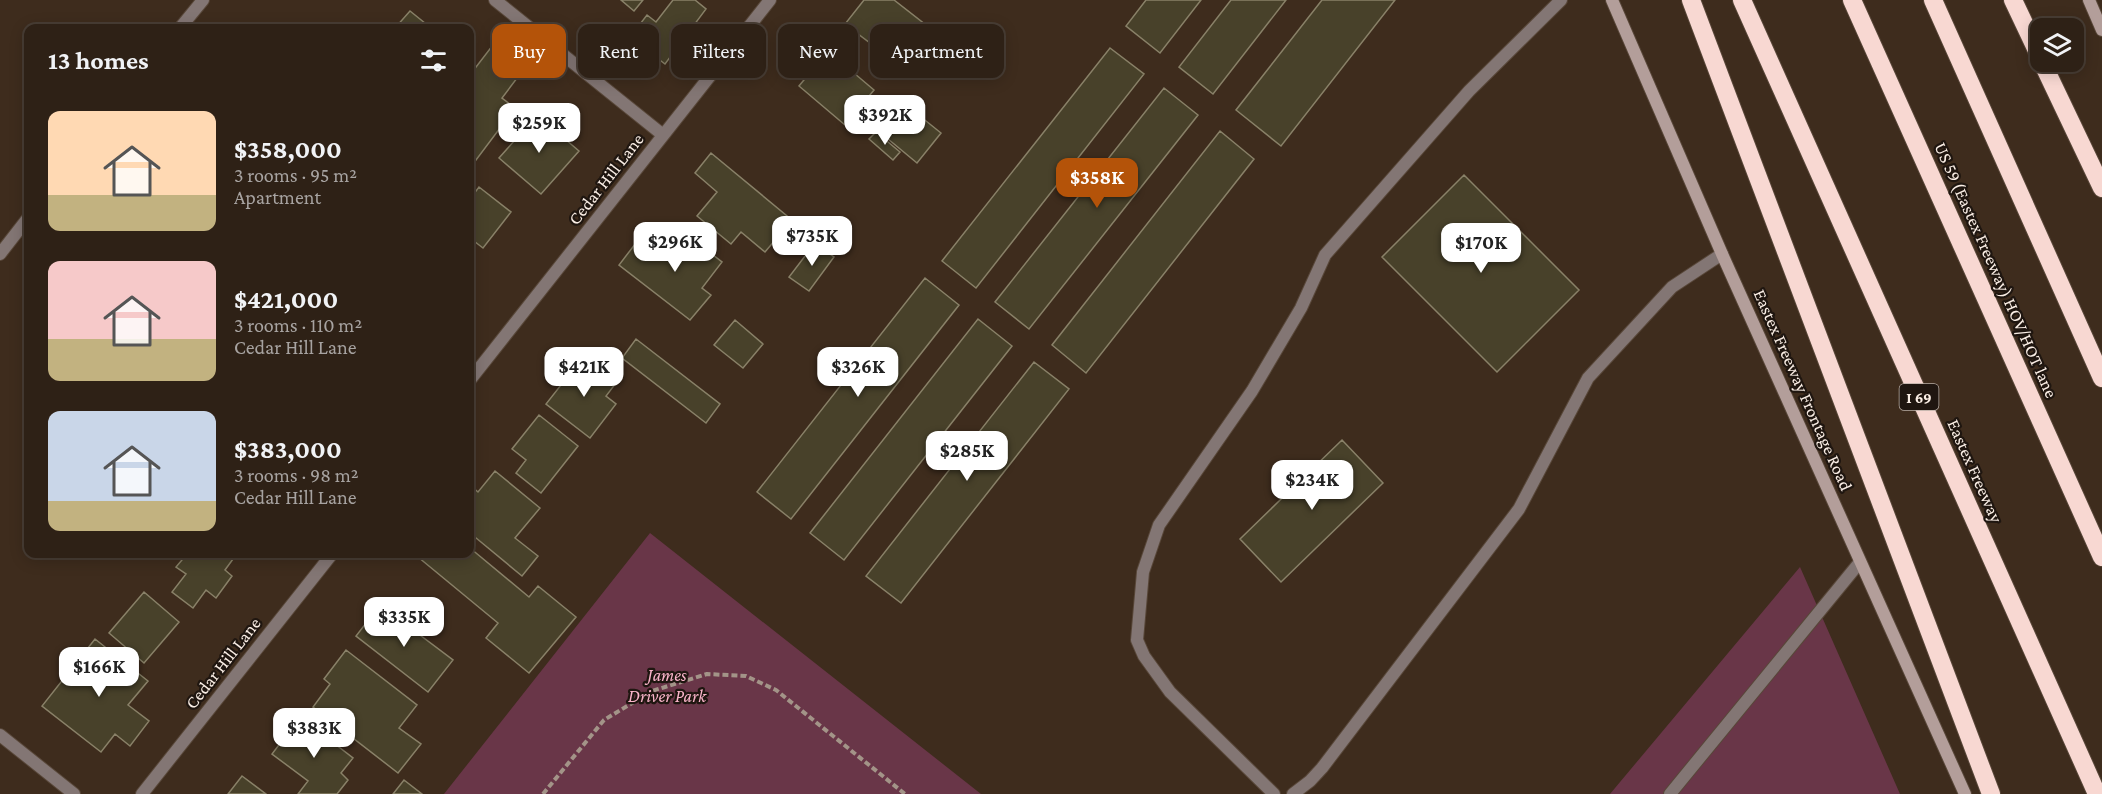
<!DOCTYPE html>
<html lang="en">
<head>
<meta charset="utf-8">
<style>
	:root { --surface:#2e2116; --page:#36291f; --text:#f1f3f6; --muted:#a7a3a1; --line:#493e35; --accent:#b45309 }
	body { margin:0; font-family:"Crimson Pro",serif; background:var(--page); color:var(--text); height:100vh; display:flex; flex-direction:column; font-size:22px; white-space:nowrap }
	* { box-sizing:border-box; margin:0 }
	p { font-size:20px; color:var(--muted) }
	.icon { flex:none; width:33px; height:33px; fill:none; stroke:currentColor; stroke-width:2; stroke-linecap:round; stroke-linejoin:round }
	.map { position:relative; flex:1; overflow:hidden }
	.sheet { position:absolute; left:24px; top:24px; width:450px; height:534px; display:flex; flex-direction:column; background:var(--surface); border-radius:12px; box-shadow:0 3px 15px #0003,0 0 0 2px var(--line) }
	.sheet>* { flex:none }
	.guide { position:absolute; left:492px; top:24px; width:570px; height:54px; display:flex; gap:12px }
	.fabs { position:absolute; left:2030px; top:18px; display:grid; gap:12px }
	.fabs a { display:grid; place-items:center; width:54px; height:54px; border-radius:12px; background:var(--surface); box-shadow:0 3px 15px #0003,0 0 0 2px var(--line); font-size:30px }
	.price { position:absolute; translate:-50% -51px; padding:0 14px; border-radius:12px; background:#fff; color:#222; font-size:20px; line-height:39px; filter:drop-shadow(0 2px 3px #0008) }
	.price::after { content:''; position:absolute; left:50%; top:36px; width:18px; height:14px; margin-left:-9px; background:inherit; clip-path:polygon(0 0,100% 0,50% 100%) }
	.price.active { background:var(--accent); color:#fff }
	ul { padding:0; list-style:none }
	li { display:flex; align-items:center; gap:18px; height:150px; padding:0 24px }
	li span { display:grid; place-items:center; flex:none; width:168px; height:120px; border-radius:12px; color:#555 }
	li>.icon { margin-inline-start:auto }
	span .icon { width:72px; height:72px; fill:#fffc; stroke-width:1 }
	li b { font-size:26px }
	h2 { display:flex; justify-content:space-between; align-items:center; height:72px; padding:0 24px; font-size:26px }
	.tag { padding:0 21px; border-radius:12px; background:var(--surface); box-shadow:0 3px 15px #0003,0 0 0 2px var(--line); font-size:21px; line-height:54px }
	.tag.active { background:var(--accent); color:#fff }
	.map>svg:first-child { display:block }
	.green { fill:#693648 }
	.building { fill:#48412a; stroke:#898168; stroke-width:1.5 }
	.lines { fill:none; stroke-linecap:round; stroke-linejoin:round }
	.service-casing { stroke:#584739; stroke-width:14 }
	.minor-casing { stroke:#584739; stroke-width:14 }
	.secondary-casing { stroke:#584739; stroke-width:14 }
	.motorway-casing { stroke:#584739; stroke-width:20 }
	.path { stroke:#a39488; stroke-width:4; stroke-dasharray:6 3; stroke-linecap:butt }
	.service { stroke:#837674; stroke-width:12 }
	.minor { stroke:#837674; stroke-width:12 }
	.secondary { stroke:#b39e9a; stroke-width:12 }
	.motorway { stroke:#f8d8d2; stroke-width:18 }
	.labels { text-anchor:middle; dominant-baseline:central; stroke-width:4.5; stroke-linejoin:round; paint-order:stroke }
	.shield { fill:#1f1610; stroke:#b8ada5; stroke-width:1.5 }
	.shield-label { font-size:16px; font-weight:bold; fill:#faeee5 }
	.street-label { font-size:18px; fill:#faeee5; stroke:#1f1610 }
	.park-label { font-size:18px; font-style:italic; fill:#fbb5cb; stroke:#1f1610 }
</style>
</head>
<body>
<div class="map">
<svg width="2102" height="794" viewBox="0 0 2102 794">
	<rect width="100%" height="100%" fill="#3e2c1d"/>
	<!-- green -->
	<path class="green" d="M650,533L981,794H444Z
		M1800,567L1900,794H1610Z"/>
	<!-- building -->
	<path class="building" d="M621,0H643L634,11Z
		M673,0H695L706,9L665,64L630,37L647,15L656,22Z
		M864,0H894L940,36L911,74L845,24Z
		M1146,0H1201L1160,53L1126,26Z
		M1231,0H1286L1213,94L1179,67Z
		M1322,0H1395L1281,146L1236,110Z
		M410,11L431,28H395Z
		M496,41L527,65L502,98L515,108L470,168V69L473,71Z
		M1110,48L1144,74L976,288L942,261Z
		M828,51L874,90L845,125L799,86Z
		M1164,88L1198,115L1029,329L995,302Z
		M900,100L941,133L917,163L876,129Z
		M537,115L579,151L541,194L499,158Z
		M1220,131L1254,159L1086,373L1052,345Z
		M876,132L900,152L893,160L869,139Z
		M711,153L792,220L765,252L741,232L731,244L697,216L717,192L695,173Z
		M1464,175L1579,290L1497,372L1382,257Z
		M479,187L511,212L483,248L470,238V199Z
		M685,233L722,262L702,288L711,295L690,320L619,265L639,239L665,259Z
		M815,243L834,257L809,291L789,277Z
		M925,278L959,305L791,519L757,492Z
		M978,319L1012,346L844,560L810,533Z
		M735,320L763,344L743,368L714,345Z
		M636,339L720,404L706,423L622,358Z
		M583,357L616,383L606,396L616,404L590,438L546,404Z
		M1034,362L1069,389L901,603L866,576Z
		M539,415L578,446L541,493L516,473L526,460L512,449Z
		M1342,440L1383,483L1281,582L1240,539Z
		M495,471L540,508L515,538L538,556L522,576L470,533V485L478,492Z
		M470,548L529,597L538,586L576,617L529,673L486,638L498,623L418,557L421,554H470Z
		M187,554L236,555L225,570L232,576L216,598L206,590L193,608L172,592L186,574L176,567Z
		M144,592L179,622L144,663L109,633Z
		M380,605L453,660L428,692L356,636Z
		M95,639L148,681L128,705L149,721L130,746L115,734L101,752L42,706Z
		M346,650L417,705L399,728L421,744L398,773L313,707L330,684L324,679Z
		M300,717L353,758L341,773L348,780L337,794H298L308,781L272,754Z
		M242,776L266,794H228Z
		M404,780L422,794H393Z"/>
	<g class="lines">
		<defs>
			<path id="service" d="M1274,794L1170,692L1144,656L1137,640L1143,572L1159,525L1252,391L1301,308L1325,255L1469,91L1561,0
				M1293,794L1310,781L1322,768L1519,509L1588,378L1672,287L1722,254
				M1670,794L1860,562"/>
			<path id="minor" d="M495,0L663,135
				M180,28L203,0
				M0,254L28,218
				M470,380L770,0
				M0,735L74,794
				M142,794L332,554"/>
			<path id="secondary" d="M1612,0L1722,254L1965,794
				M2089,0L2102,30"/>
			<path id="motorway" d="M1691,0L1991,794
				M1742,0L2097,794
				M1852,0L2102,557
				M1933,0L2102,378
				M2013,0L2040,57
				M2042,62L2102,188"/>
		</defs>
		<!-- service casing -->
		<use href="#service" class="service-casing"/>
		<!-- minor casing -->
		<use href="#minor" class="minor-casing"/>
		<!-- secondary casing -->
		<use href="#secondary" class="secondary-casing"/>
		<!-- motorway casing -->
		<use href="#motorway" class="motorway-casing"/>
		<!-- path -->
		<path class="path" d="M543,794L604,720L652,691L707,674L746,676L776,690L905,794"/>
		<!-- service -->
		<use href="#service" class="service"/>
		<!-- minor -->
		<use href="#minor" class="minor"/>
		<!-- secondary -->
		<use href="#secondary" class="secondary"/>
		<!-- motorway -->
		<use href="#motorway" class="motorway"/>
	</g>
	<g class="labels">
		<!-- shield labels -->
		<rect class="shield" x="1899.5" y="384" width="39" height="26" rx="4.5"/>
		<g class="shield-label">
			<text x="1919" y="397">I 69</text>
		</g>
		<!-- street labels -->
		<g class="street-label">
			<text transform="translate(606 179) rotate(-52)">Cedar Hill Lane</text>
			<text transform="translate(1996 270) rotate(66)">US 59 (Eastex Freeway) HOV/HOT lane</text>
			<text transform="translate(1803 390) rotate(66)">Eastex Freeway Frontage Road</text>
			<text transform="translate(1975 471) rotate(66)">Eastex Freeway</text>
			<text transform="translate(223 663) rotate(-52)">Cedar Hill Lane</text>
		</g>
		<!-- park labels -->
		<g class="park-label">
			<text x="667" y="675">James<tspan x="667" dy="21">Driver Park</tspan></text>
		</g>
	</g>
</svg>
<div class="fabs">
<a><svg class="icon" aria-label="layers" viewBox="0 0 24 24"><path d="M12 4l9 5-9 5-9-5zM3 14l9 5 9-5"/></svg></a>
</div>
<b class="price" style="left:885px;top:146px">$392K</b>
<b class="price" style="left:539px;top:154px">$259K</b>
<b class="price active" style="left:1097px;top:209px">$358K</b>
<b class="price" style="left:812px;top:267px">$735K</b>
<b class="price" style="left:675px;top:273px">$296K</b>
<b class="price" style="left:1481px;top:274px">$170K</b>
<b class="price" style="left:584px;top:398px">$421K</b>
<b class="price" style="left:858px;top:398px">$326K</b>
<b class="price" style="left:967px;top:482px">$285K</b>
<b class="price" style="left:1312px;top:511px">$234K</b>
<b class="price" style="left:404px;top:648px">$335K</b>
<b class="price" style="left:99px;top:698px">$166K</b>
<b class="price" style="left:314px;top:759px">$383K</b>
<div class="guide">
<a class="tag active">Buy</a>
<a class="tag">Rent</a>
<a class="tag">Filters</a>
<a class="tag">New</a>
<a class="tag">Apartment</a>
</div>
<section class="sheet">
<h2>13 homes<svg class="icon" aria-label="filters" viewBox="0 0 24 24"><path d="M4 7h16M4 17h16"/><circle cx="9" cy="7" r="2"/><circle cx="15" cy="17" r="2"/></svg></h2>
<ul>
<li><span style="background:linear-gradient(#ffd9b3 70%,#c2b280 0)"><svg class="icon" aria-label="home" viewBox="0 0 24 24"><path d="M3 11l9-7 9 7M6 9v11h12V9"/></svg></span><div><b>$358,000</b><p>3 rooms · 95 m²</p><p>Apartment</p></div></li>
<li><span style="background:linear-gradient(#f6c9c9 65%,#c2b280 0)"><svg class="icon" aria-label="home" viewBox="0 0 24 24"><path d="M3 11l9-7 9 7M6 9v11h12V9"/></svg></span><div><b>$421,000</b><p>3 rooms · 110 m²</p><p>Cedar Hill Lane</p></div></li>
<li><span style="background:linear-gradient(#c9d6e8 75%,#c2b280 0)"><svg class="icon" aria-label="home" viewBox="0 0 24 24"><path d="M3 11l9-7 9 7M6 9v11h12V9"/></svg></span><div><b>$383,000</b><p>3 rooms · 98 m²</p><p>Cedar Hill Lane</p></div></li>
</ul>
</section>
</div>
</body>
</html>
